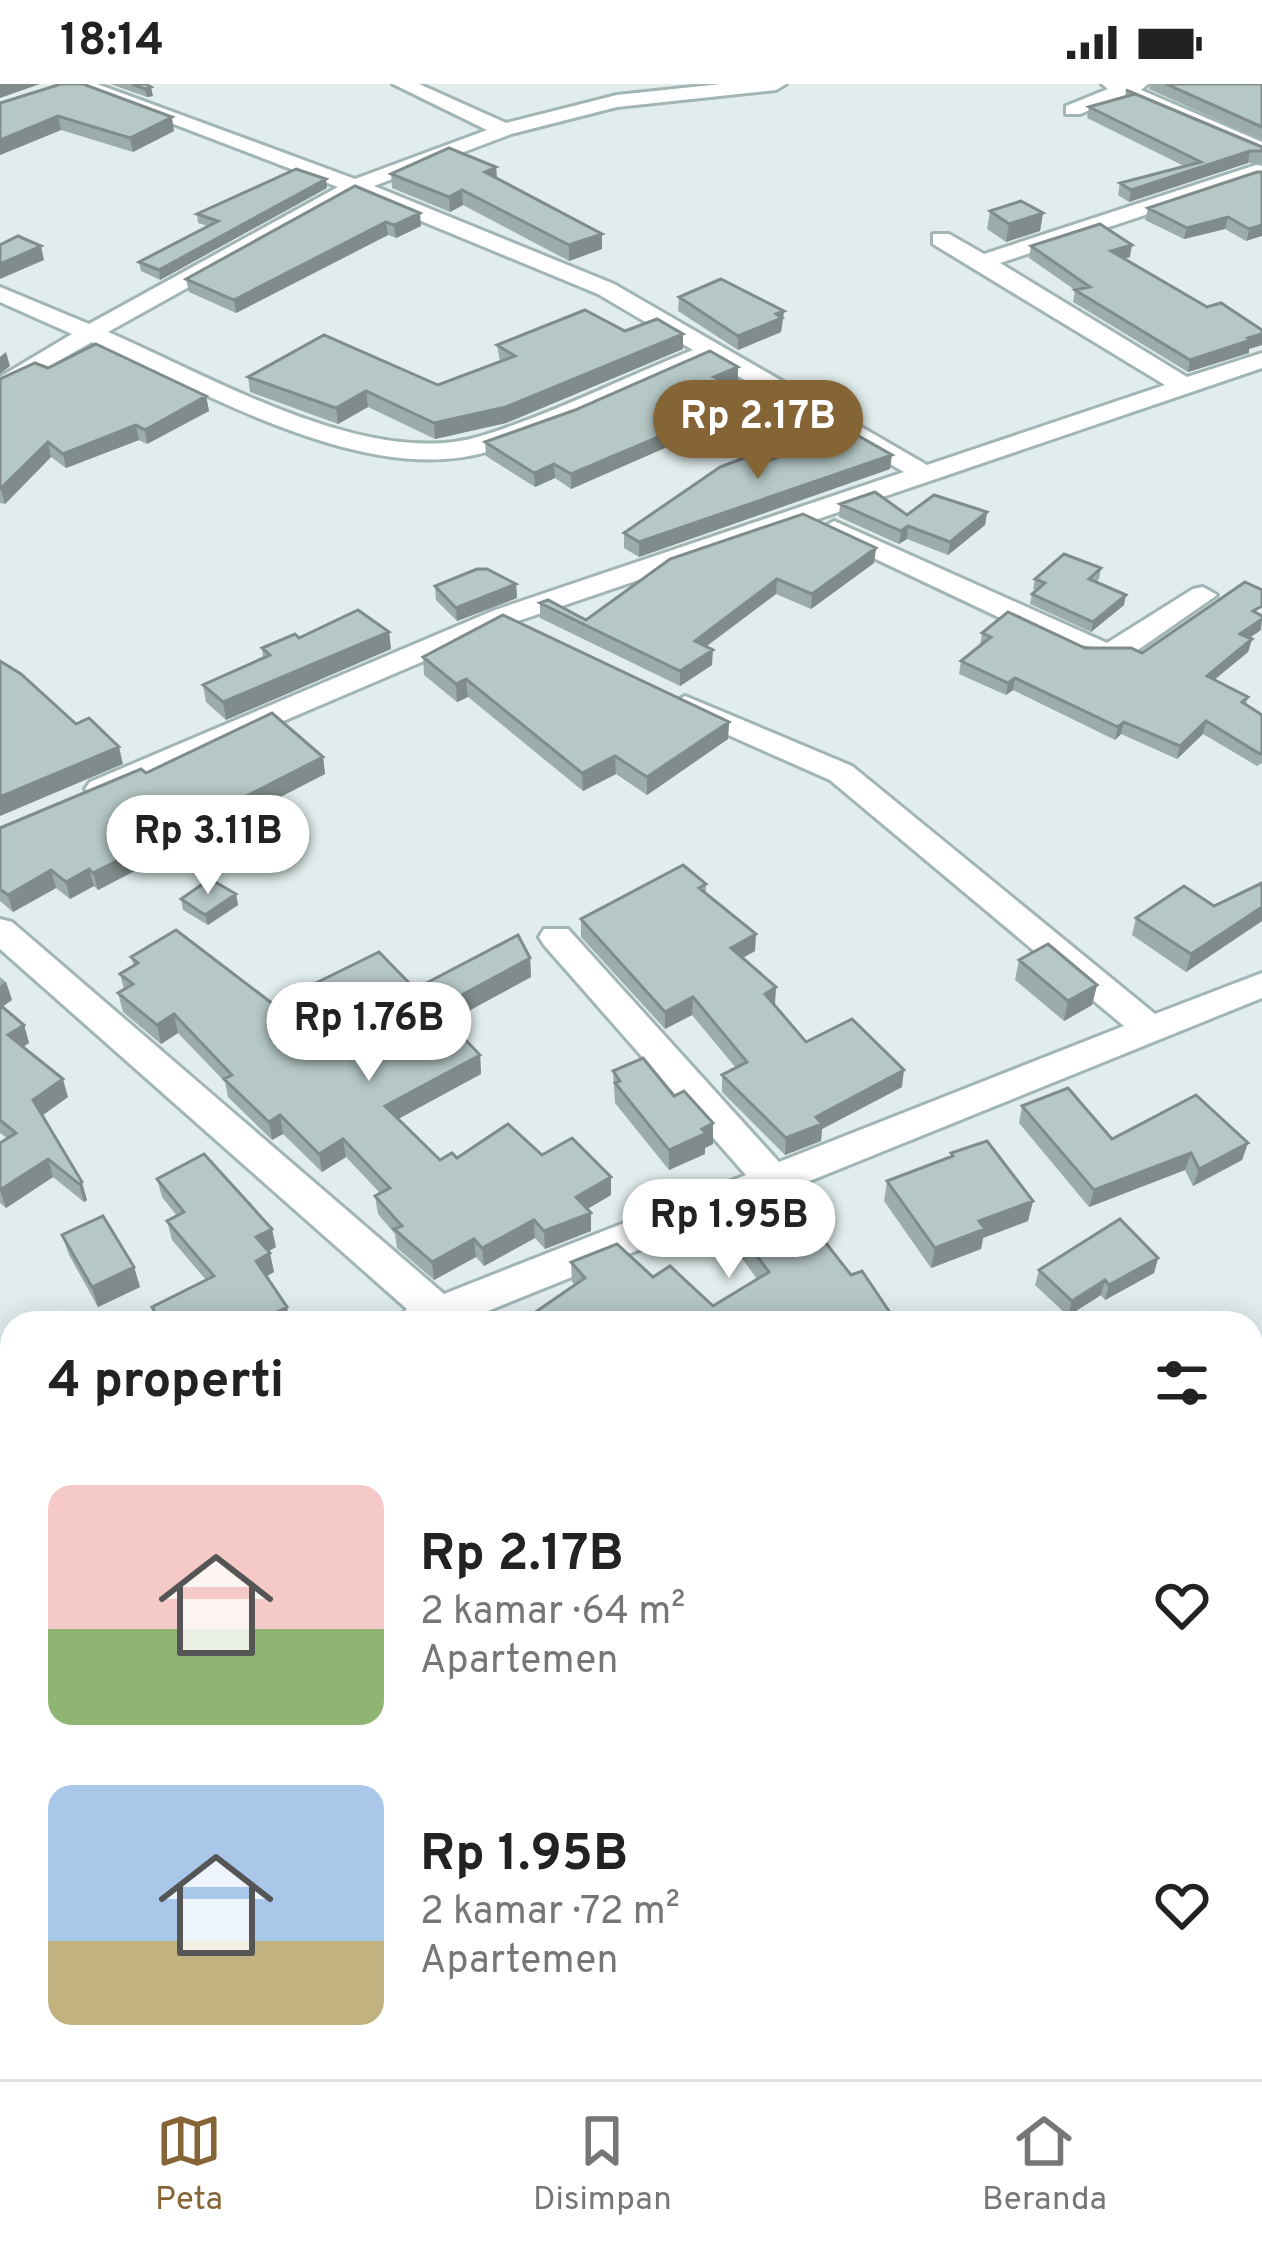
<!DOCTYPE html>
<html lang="id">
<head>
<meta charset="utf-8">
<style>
	:root { --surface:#fff; --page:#f2f2f2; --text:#222; --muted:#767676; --line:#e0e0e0; --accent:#856435 }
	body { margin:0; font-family:Overpass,sans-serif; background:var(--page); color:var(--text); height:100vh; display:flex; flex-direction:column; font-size:45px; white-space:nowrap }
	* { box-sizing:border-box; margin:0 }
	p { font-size:39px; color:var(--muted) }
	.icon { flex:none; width:66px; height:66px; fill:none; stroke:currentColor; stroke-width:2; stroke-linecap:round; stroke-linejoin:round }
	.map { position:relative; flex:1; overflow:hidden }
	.panel { position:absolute; left:0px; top:1227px; width:1263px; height:768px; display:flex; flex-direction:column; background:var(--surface); border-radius:36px 36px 0 0; box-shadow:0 6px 30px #0003 }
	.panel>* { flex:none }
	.price { position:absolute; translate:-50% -102px; padding:0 27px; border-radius:42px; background:#fff; color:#222; font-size:39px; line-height:78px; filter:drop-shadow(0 3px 6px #0008) }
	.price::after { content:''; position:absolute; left:50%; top:72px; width:36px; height:27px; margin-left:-18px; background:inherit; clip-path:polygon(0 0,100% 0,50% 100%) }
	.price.active { background:var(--accent); color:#fff }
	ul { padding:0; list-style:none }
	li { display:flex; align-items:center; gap:36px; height:300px; padding:0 48px }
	li span { display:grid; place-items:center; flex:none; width:336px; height:240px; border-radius:24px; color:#555 }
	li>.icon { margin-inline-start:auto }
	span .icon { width:144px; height:144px; fill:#fffc; stroke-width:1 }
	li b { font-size:51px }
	h2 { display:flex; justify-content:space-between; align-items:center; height:144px; padding:0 48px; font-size:51px }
	.status { display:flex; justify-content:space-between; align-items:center; height:84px; padding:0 60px; background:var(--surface); direction:ltr }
	.status svg { height:33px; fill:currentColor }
	.dock { display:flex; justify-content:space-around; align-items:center; height:168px; border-top:3px solid var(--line); background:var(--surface); font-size:33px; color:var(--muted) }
	.dock a { display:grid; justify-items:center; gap:6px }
	.dock .active { color:var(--accent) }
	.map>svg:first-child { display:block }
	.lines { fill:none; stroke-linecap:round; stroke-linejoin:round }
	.street-casing { stroke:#a2b5b5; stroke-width:6 }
	.street { fill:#fff; fill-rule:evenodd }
	.wall { fill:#9cacaa }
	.shaded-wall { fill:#7f8c8b }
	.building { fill:#b5c8c6; stroke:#7f8c8b; stroke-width:3 }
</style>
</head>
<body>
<div class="status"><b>18:14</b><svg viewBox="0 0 49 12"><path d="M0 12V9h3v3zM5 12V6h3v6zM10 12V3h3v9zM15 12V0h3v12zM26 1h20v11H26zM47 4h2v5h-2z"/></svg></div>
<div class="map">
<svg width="1262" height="1995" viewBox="0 0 1262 1995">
	<rect width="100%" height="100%" fill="#e0edec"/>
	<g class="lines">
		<defs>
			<path id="street" d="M69,0H97L355,95L487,46L393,0H419L506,39L617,11L721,0H786L776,6L617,23L511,50L374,102L614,200L927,381L1165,301L933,160V150H949L984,170L1256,81L1262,82V97L1254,95L1000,179L1187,293L1262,269V284L515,538L101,715L85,705L90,698L495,526L904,388L710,276C638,306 565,343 490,367C367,405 204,307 92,258L0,310V293L72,250L0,218V203L89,240L338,103ZM356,110L598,210L693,266C623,294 553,330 481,352C370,387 210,292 108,248Z
				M1102,0H1148L1141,6L1262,58V71L1124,12L1080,30H1066V22L1108,5Z
				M834,437L1107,559L1193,505L1203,503L1217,511L1129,572L1106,577L1068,566L825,451L821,445Z
				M685,612L852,682L1155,930L1262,889V914L468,1235L470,1239H394L407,1225L0,865V835L12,838L444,1210L746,1091L544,861L539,853L544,845H568L779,1078L1124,942L830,696L674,627L670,621Z
				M12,1411V1451L0,1455V1415Z
				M1251,1876L1262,1881V1937L1251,1932Z"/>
		</defs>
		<!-- street casing -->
		<use href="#street" class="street-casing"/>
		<!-- street -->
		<use href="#street" class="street"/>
	</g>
	<!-- wall -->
	<path class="wall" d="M110,0H146L153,12L147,13Z
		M1150,0H1262V56L1149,5Z
		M1126,6L1262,63V79H1248L1129,118L1118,111L1120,99L1184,82L1087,34L1089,23L1125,13Z
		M0,19L174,47L133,68L61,46L0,71Z
		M496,83L497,94L602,150V165L569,177L463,121L450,128L392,104L391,90Z
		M1262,88L1246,157L1225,145L1184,155L1145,136L1148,124Z
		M355,102L421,142L396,154L388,151L236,229L189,208L186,195Z
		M327,104L160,196L141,187L139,178L208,142L198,139L197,130Z
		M990,127L1043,129L1040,147L1006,158L987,145Z
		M1031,162L1130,173L1124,175L1207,223L1262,246V261L1249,265V269L1188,288L1073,218L1075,206L1029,174Z
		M679,213L784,227L781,248L738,266L678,227Z
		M625,247L683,250V265L506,339L435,355L368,323L338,340L250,308L248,293L438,301L500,278L497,261Z
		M48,284L206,312L209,327L147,360L139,356L66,384L51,373L5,420L0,419V295Z
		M738,297L728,301L730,302V316L702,328V333L691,338V348L667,359V363L571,405L555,394L535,403L486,372L485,358Z
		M764,378L890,385L639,473L624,464V449Z
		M840,420L907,431L987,428L985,441L948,471L907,455L899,460L839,433Z
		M876,464L874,479L811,525L776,510L706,563L712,581L680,602L540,534V519L586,536Z
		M1101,484L1099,495L1096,498L1124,521L1091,548L1030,520L1032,510L1036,506L1033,505L1035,495Z
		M516,500L517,514L457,537L436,516L435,502Z
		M1261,546L1249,554L1252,555L1248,568L1214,596L1248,613L1246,621L1262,631V679L1257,682L1203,650L1177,675L1121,650L1115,656L1013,606L1006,611L959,590L961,577L980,562L982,549L1142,569Z
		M389,548L391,565L226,636L206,618L203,601L263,573L262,564L299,554Z
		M423,573L729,638L728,655L647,711L616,690L583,707L468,613L457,618L424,591Z
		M323,673L325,690L220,744L206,732L163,750L169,769L98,806L94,802L70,815L56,804L13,828L0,817V744L146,689Z
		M1262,799V837L1186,888L1132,851L1136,834L1214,822Z
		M706,800V809L755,867L742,874L776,903L774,921L806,958L902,1003L822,1045L821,1057L785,1071L722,1008V991L736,984L692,931L665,945L581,853V835Z
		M236,810L238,821L208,841L183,826L181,815Z
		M131,873L273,920L415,905L530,874L531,893L448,938L480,971L481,990L398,1035L440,1076L542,1071L611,1093V1111L587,1125L591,1147L545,1165L535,1154L484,1182L476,1173L434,1196L397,1164L395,1150L378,1130L375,1112L380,1109L346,1073L322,1088L283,1050L272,1056L228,1013L225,998L178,949L161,960L123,928L118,909L124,905L120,890L134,882Z
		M1019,876L1097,901L1092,921L1064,937L1015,896Z
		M0,893L6,898L12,916L2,923L24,941L29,959L23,963L68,1013L42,1031L87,1116L84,1118L53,1093L6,1124L0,1119V1059L7,1054L0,1049Z
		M613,987L713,1060L705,1064V1070L669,1086L615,1019Z
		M1022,1022L1112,1055L1248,1059L1242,1076L1193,1102L1185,1086L1089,1123L1019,1039Z
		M951,1069L1033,1117L1028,1137L983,1154L981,1165L931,1184L884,1117L887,1097L950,1073Z
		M157,1095L276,1163L269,1167L274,1188L266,1192L287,1223L290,1239H157L152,1223L206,1196L172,1156L167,1137L177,1132L162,1113Z
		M724,1128L851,1191L897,1239H537V1227L575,1201L572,1198L571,1178L653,1193L713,1222L757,1195L723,1148Z
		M62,1151L134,1183L140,1203L98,1223L69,1171Z
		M1158,1174L1154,1189L1105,1216L1101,1211L1068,1232L1035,1201L1039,1186Z
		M1262,1563V1869L1251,1857V1572Z"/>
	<!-- shaded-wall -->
	<path class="shaded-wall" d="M0,0H40L0,14Z
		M151,3L153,12L147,13L145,5Z
		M58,32L61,46L0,71V56Z
		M172,33L174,47L133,68L130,54Z
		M1250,67L1248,79L1129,118L1131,106Z
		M496,83L497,98L485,88Z
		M326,95L327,104L160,196L159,186Z
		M462,106L463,121L450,128L449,113Z
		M420,129L421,142L396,154L394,141Z
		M1043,129L1040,147L1006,158L1009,140Z
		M1228,133L1225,145L1184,155L1187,144Z
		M386,138L388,151L236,229L234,216Z
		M1262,141V152L1246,157L1249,145Z
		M602,150V165L569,177V161Z
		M1132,161L1130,173L1109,179L1111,167Z
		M41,162L44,176L0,195V180Z
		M784,227L781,248L738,266V252Z
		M683,250V265L506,339L435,355L434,339Z
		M1262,250V261L1249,265V269L1188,288L1190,276Z
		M6,268L10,282L0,290V273Z
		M738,283V297L714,307V293Z
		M730,302V316L702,328V333L691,338V348L667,359V363L571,405V390L663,347L681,328L697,316Z
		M366,307L368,323L338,340L336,324Z
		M206,312L209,327L147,360L145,346Z
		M136,341L139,356L66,384L63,370Z
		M48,358L51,373L5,420L1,405Z
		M892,371L890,385L639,473V458Z
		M554,380L555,394L535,403L534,389Z
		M987,428L985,441L948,471L950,458Z
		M908,442L907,455L899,460L901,447Z
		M876,464L874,479L811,525L812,510Z
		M777,495L776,510L694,571L695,557Z
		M516,500L517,514L457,537L456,524Z
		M1126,511L1124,521L1091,548L1093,538Z
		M1262,535L1261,546L1237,562L1240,550Z
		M389,548L391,565L226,636L223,618Z
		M1252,555L1248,568L1203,605L1207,592Z
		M713,566L712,581L680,602V587Z
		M1015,594L1013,606L1006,611L1008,599Z
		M466,595L468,613L457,618L456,600Z
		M1206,637L1203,650L1177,675L1180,662Z
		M729,638L728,655L647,711V693Z
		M1124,638L1121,650L1115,656L1118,643Z
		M119,663L123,680L0,732V713Z
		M615,672L616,690L583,707L582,689Z
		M323,673L325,690L220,744L217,727Z
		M203,715L206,732L153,754L149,737Z
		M165,752L169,769L98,806L93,789Z
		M89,785L94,802L70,815L66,798Z
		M51,786L56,804L13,828L8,811Z
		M236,810L238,821L208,841L205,831Z
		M1262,823V837L1186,888L1191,870Z
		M756,850L755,867L730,881L731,864Z
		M530,874L531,893L437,944L436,925Z
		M6,898L12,916L0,924V902Z
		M1097,901L1092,921L1064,937L1068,917Z
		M776,903L775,920L763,927L765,910Z
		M693,913L692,931L665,945V928Z
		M174,930L178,949L161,960L157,941Z
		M24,941L29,959L14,969L8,951Z
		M480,971L481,990L387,1041L385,1022Z
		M904,986L902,1003L822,1045L821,1057L785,1071L786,1054L816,1033Z
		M63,995L68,1013L39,1034L33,1016Z
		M280,1031L283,1050L272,1056L269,1038Z
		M713,1039V1060L705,1064V1070L669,1086V1066Z
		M343,1055L346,1073L322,1088L319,1070Z
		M1248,1059L1242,1076L1193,1102L1199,1085Z
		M1191,1069L1185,1086L1089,1123L1094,1106Z
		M48,1075L53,1093L6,1124L0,1106Z
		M611,1093V1111L577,1131L576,1113Z
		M82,1098L87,1116L84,1118L79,1100Z
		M1033,1117L1028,1137L983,1154L981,1165L931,1184L935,1164L979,1137Z
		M591,1129V1147L545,1165L544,1147Z
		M534,1136L535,1154L484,1182L482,1164Z
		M272,1145L276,1163L260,1172L256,1153Z
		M474,1155L476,1173L434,1196L432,1178Z
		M270,1169L274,1188L260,1196L256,1177Z
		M1158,1174L1154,1189L1105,1216L1109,1201Z
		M134,1183L140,1203L98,1223L92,1203Z
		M1105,1196L1101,1211L1068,1232L1072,1217Z
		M287,1223L290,1239H255Z
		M1262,1462V1475L1251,1481V1468Z
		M12,1540V1563L0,1569V1546Z
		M12,1908V1929L0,1937V1916Z"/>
	<!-- building -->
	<path class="building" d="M61,0H83L172,33L130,54L58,32L0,56V19Z
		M132,0H146L151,3L145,5Z
		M1166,0H1262V43Z
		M1126,6L1262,63V67H1250L1131,106L1120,99L1201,78L1089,23L1135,10Z
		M449,64L496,83L485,88L602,150L569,161L462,106L449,113L391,90Z
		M296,85L326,95L159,186L139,178L218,137L197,130Z
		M1257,88H1262V141L1249,145L1228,133L1187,144L1148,124Z
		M355,102L420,129L394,141L386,138L234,216L186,195Z
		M1021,117L1043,129L1009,140L990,127Z
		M1100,140L1132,161L1111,167L1207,223L1221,219L1262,246V250L1248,254L1251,256L1190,276L1075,206L1090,203L1031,162Z
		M18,152L41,162L0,180V161Z
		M721,195L784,227L776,230L782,234L738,252L679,213Z
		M585,226L625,247L657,235L683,250L506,323L434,339L366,307L336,324L248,293L324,251L438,301L515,272L497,261Z
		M96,260L206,312L145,346L136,341L63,370L48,358L0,405V295L35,279L48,284Z
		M710,267L738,283L714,293L730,302L697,316L702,319L681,328L691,334L663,347L668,349L571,390L554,380L534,389L485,358L575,326Z
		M850,347L892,371L639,458L624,449L720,383L754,370L764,378Z
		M875,408L907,431L934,411L987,428L950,458L908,442L901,447L840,420Z
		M803,430L876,464L812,510L777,495L695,557L713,566L680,587L540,519L548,516L586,536L670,475Z
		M1064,470L1101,484L1089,495L1126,511L1093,538L1032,510L1045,499L1035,495Z
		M477,485H487L516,500L456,524L435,502Z
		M1245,498L1262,506V522L1253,527L1262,532V535L1240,550L1252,555L1207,592L1248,613L1242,618L1262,631V668L1260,670L1206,637L1180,662L1124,638L1118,643L1015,594L1008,599L961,577L991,553L982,549L1008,528L1085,564H1131L1142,569Z
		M358,526L389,548L223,618L203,601L270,571L262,564L295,550L299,554Z
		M503,531L729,638L647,693L615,672L582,689L466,595L456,600L423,573Z
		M0,577L21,590L76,640L89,634L119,663L0,713Z
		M272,629L323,673L217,727L203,715L149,737L165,752L93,789L89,785L66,798L51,786L8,811L0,805V744L141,685L146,689Z
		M683,781L706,800L699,804L756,850L731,864L776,903L765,910L806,958L852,935L904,986L816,1033L822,1040L786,1054L722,991L747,978L693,913L665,928L581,835Z
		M210,795L236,810L205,831L181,815Z
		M1262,799V823L1191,870L1136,834L1184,802L1214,822Z
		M176,846L273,920L379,868L415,905L518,851L530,874L436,925L480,971L385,1022L440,1076L452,1069L457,1074L508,1040L542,1071L572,1054L611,1093L576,1113L591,1129L544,1147L534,1136L482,1164L474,1155L432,1178L394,1145L402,1142L375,1112L390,1104L343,1055L319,1070L280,1031L269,1038L224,995L232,991L174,930L157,941L118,909L133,900L120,890L138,879L131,873Z
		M1048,860L1097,901L1068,917L1019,876Z
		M0,921L24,941L8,951L63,995L33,1016L82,1098L79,1100L48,1075L0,1106V1059L16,1049L0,1036Z
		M643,974L674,1012L684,1007L713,1039L702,1045L706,1049L669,1066L615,999L620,997L613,987Z
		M1068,1004L1112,1055L1196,1011L1248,1059L1199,1085L1191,1069L1094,1106L1022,1022Z
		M987,1057L1033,1117L979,1137L985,1145L935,1164L887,1097L953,1072L951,1069Z
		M204,1070L272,1145L256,1153L270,1169L256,1177L287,1223L255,1239H162L152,1223L214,1192L167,1137L184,1128L157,1095Z
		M782,1103L851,1191L862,1187L897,1239H800L796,1232L785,1239H549L537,1227L585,1194L571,1178L617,1160L653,1193L670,1182L713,1222L769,1188L724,1128Z
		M103,1132L134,1183L92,1203L62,1151Z
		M1120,1135L1158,1174L1109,1201L1105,1196L1072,1217L1039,1186Z
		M0,1297L12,1330V1390L0,1366Z
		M1262,1424V1462L1251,1468V1431Z
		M7,1504L12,1517V1540L0,1546V1508Z
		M1262,1563V1844L1251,1832V1572Z
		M12,1640V1695L0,1673V1647Z
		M0,1845L12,1868V1908L0,1916Z"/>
</svg>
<b class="price active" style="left:758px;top:398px">Rp 2.17B</b>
<b class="price" style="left:208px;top:813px">Rp 3.11B</b>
<b class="price" style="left:369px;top:1000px">Rp 1.76B</b>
<b class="price" style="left:729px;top:1197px">Rp 1.95B</b>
<section class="panel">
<h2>4 properti<svg class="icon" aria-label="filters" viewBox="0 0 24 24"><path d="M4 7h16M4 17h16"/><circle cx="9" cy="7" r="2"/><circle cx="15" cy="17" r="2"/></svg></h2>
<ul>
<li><span style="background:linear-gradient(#f6c9c9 60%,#8fb573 0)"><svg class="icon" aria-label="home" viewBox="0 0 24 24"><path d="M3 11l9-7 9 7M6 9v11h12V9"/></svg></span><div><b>Rp 2.17B</b><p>2 kamar · 64 m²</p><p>Apartemen</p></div><svg class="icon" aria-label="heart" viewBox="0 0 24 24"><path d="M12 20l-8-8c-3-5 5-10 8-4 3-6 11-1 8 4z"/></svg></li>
<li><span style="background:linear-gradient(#a9c7e8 65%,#c2b280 0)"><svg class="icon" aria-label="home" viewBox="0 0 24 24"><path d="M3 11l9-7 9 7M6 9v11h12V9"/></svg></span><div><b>Rp 1.95B</b><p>2 kamar · 72 m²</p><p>Apartemen</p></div><svg class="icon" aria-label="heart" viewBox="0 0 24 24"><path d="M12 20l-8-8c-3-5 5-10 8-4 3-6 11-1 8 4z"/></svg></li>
</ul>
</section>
</div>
<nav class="dock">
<a class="active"><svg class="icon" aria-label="map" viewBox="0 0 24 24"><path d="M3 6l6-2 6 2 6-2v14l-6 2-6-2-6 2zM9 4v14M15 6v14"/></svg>Peta</a>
<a><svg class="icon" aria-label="saved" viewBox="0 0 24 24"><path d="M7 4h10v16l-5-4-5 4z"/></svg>Disimpan</a>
<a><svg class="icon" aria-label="home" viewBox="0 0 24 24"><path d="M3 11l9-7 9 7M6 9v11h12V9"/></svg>Beranda</a>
</nav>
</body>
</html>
